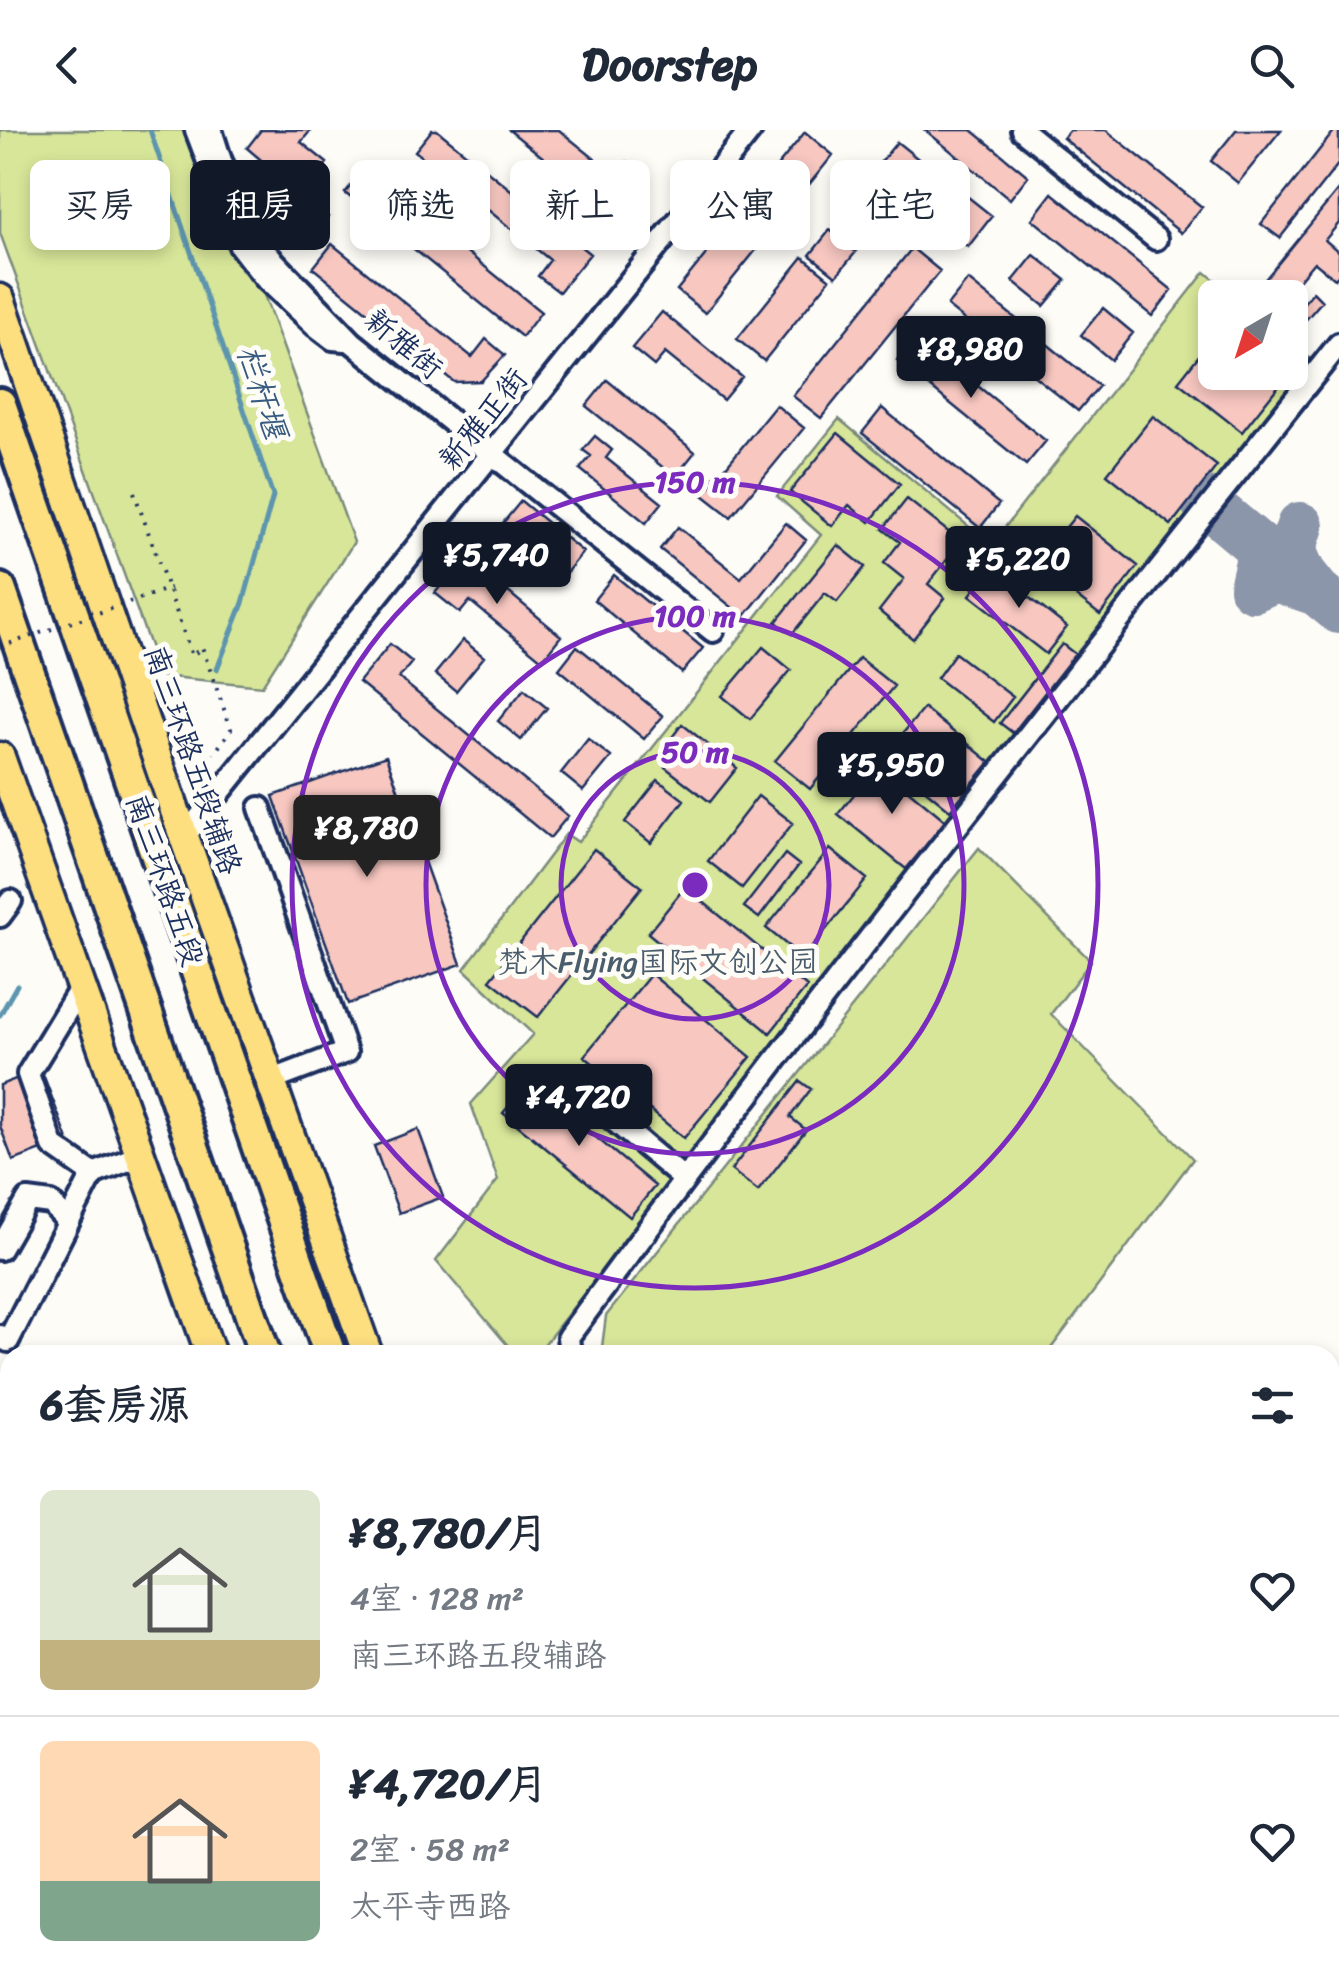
<!DOCTYPE html>
<html lang="zh">
<head>
<meta charset="utf-8">
<style>
	:root { --surface:#fff; --page:#f6f6f7; --text:#1f2937; --muted:#747a83; --line:#e0e1e3; --accent:#111827 }
	body { margin:0; font-family:Sriracha,"LXGW WenKai TC",sans-serif; background:var(--page); color:var(--text); height:100vh; display:flex; flex-direction:column; font-size:38px; white-space:nowrap }
	* { box-sizing:border-box; margin:0 }
	p { font-size:32px; color:var(--muted) }
	.icon { flex:none; width:55px; height:55px; fill:none; stroke:currentColor; stroke-width:2; stroke-linecap:round; stroke-linejoin:round }
	.map { position:relative; flex:1; overflow:hidden }
	.sheet { position:absolute; left:0px; top:1215px; width:1340px; height:642px; display:flex; flex-direction:column; background:var(--surface); border-radius:30px 30px 0 0; box-shadow:0 5px 15px #0003 }
	.sheet>* { flex:none }
	.top-card { position:absolute; left:30px; top:30px; width:1280px; height:90px; display:flex; gap:20px }
	.needle { width:65px; rotate:219deg }
	.tools { position:absolute; left:1198px; top:150px; display:grid; gap:20px }
	.tools a { display:grid; place-items:center; width:110px; height:110px; border-radius:15px; background:var(--surface); box-shadow:0 5px 15px #0003; font-size:50px }
	.price { position:absolute; translate:-50% -85px; padding:0 22px; border-radius:10px; background:var(--accent); color:#fff; font-size:32px; line-height:65px; filter:drop-shadow(0 2px 5px #0008) }
	.price::after { content:''; position:absolute; left:50%; top:60px; width:30px; height:22px; margin-left:-15px; background:inherit; clip-path:polygon(0 0,100% 0,50% 100%) }
	.price.active { background:#222; color:#fff }
	ul { padding:0; list-style:none }
	li { display:flex; align-items:center; gap:30px; height:250px; padding:0 40px }
	li+li { border-top:2px solid var(--line) }
	li span { display:grid; place-items:center; flex:none; width:280px; height:200px; border-radius:15px; color:#555 }
	li>.icon { margin-inline-start:auto }
	span .icon { width:120px; height:120px; fill:#fffc; stroke-width:1 }
	li b { font-size:42px }
	h2 { display:flex; justify-content:space-between; align-items:center; height:120px; padding:0 40px; font-size:42px }
	.pill { padding:0 35px; border-radius:15px; background:var(--surface); box-shadow:0 5px 15px #0003; font-size:35px; line-height:90px }
	.pill.active { background:var(--accent); color:#fff }
	header { display:flex; justify-content:space-between; align-items:center; height:130px; padding:0 40px; background:var(--surface); font-size:45px; font-weight:700 }
	.map>svg:first-child { display:block }
	.green { fill:#d8e699; stroke:#7a8a7c; stroke-width:2.5 }
	.lines { fill:none; stroke-linecap:round; stroke-linejoin:round }
	.stream { stroke:#5d95af; stroke-width:5 }
	.taxiway { stroke:#8c96aa; stroke-width:48 }
	.building { fill:#f7c7c0; stroke:#1b2f5e; stroke-width:2.5 }
	.minor-casing { stroke:#1b2f5e; stroke-width:28 }
	.major-casing { stroke:#1b2f5e; stroke-width:35 }
	.highway-casing { stroke:#1b2f5e; stroke-width:38 }
	.path { stroke:#1b2f5e; stroke-width:4; stroke-dasharray:2.5 8; stroke-linecap:butt }
	.minor { stroke:#fdfcf7; stroke-width:20 }
	.major { stroke:#fddf80; stroke-width:28 }
	.highway { stroke:#fddf80; stroke-width:30 }
	.path-bridge { stroke:#1b2f5e; stroke-width:4; stroke-dasharray:2.5 8; stroke-linecap:butt }
	.ring { fill:none; stroke:#7b2cbf; stroke-width:5 }
	.labels { text-anchor:middle; dominant-baseline:central; stroke-width:10; stroke-linejoin:round; paint-order:stroke }
	.street-label { font-size:30px; fill:#1b2f5e; stroke:#fdfcf7 }
	.park-label { font-size:30px; fill:#4a5d6d; stroke:#fdfcf7 }
	.water-label { font-size:32px; font-style:italic; fill:#365a80; stroke:#fdfcf7 }
	.centre { fill:#7b2cbf; stroke:#fdfcf7; stroke-width:5 }
	.ring-label { font-size:30px; text-anchor:middle; font-weight:bold; fill:#7b2cbf; stroke:#fdfcf7; stroke-width:10; stroke-linejoin:round; paint-order:stroke }
</style>
</head>
<body>
<header><svg class="icon" aria-label="back" viewBox="0 0 24 24"><path d="M15 5l-7 7 7 7"/></svg>Doorstep<svg class="icon" aria-label="search" viewBox="0 0 24 24"><circle cx="10" cy="10" r="6"/><path d="M15 15l6 6"/></svg></header>
<div class="map">
<svg width="1339" height="1857" viewBox="0 0 1339 1857">
	<rect width="100%" height="100%" fill="#fdfcf7"/>
	<filter id="ink" filterUnits="userSpaceOnUse"><feTurbulence type="fractalNoise" baseFrequency=".01" numOctaves="2"/><feDisplacementMap in="SourceGraphic" scale="20" xChannelSelector="R" yChannelSelector="G"/><feConvolveMatrix kernelMatrix="1 2 1 2 8 2 1 2 1" color-interpolation-filters="sRGB"/></filter>
	<g filter="url(#ink)">
		<!-- green -->
		<path class="green" d="M0,0H204L354,412L262,556L161,546L0,103Z
			M1205,142L1236,167L1215,168V242H1290V212L1312,230L536,1225H516L436,1131L498,1050L471,974L533,904L464,839L566,704L578,712L821,405L777,366L839,289L991,415Z
			M979,718L1091,831L1051,884L1193,1029L1046,1225H601L606,1186Z"/>
		<g class="lines">
			<!-- stream -->
			<path class="stream" d="M150,0L273,366L243,473L217,539
				M0,885L17,855"/>
			<!-- taxiway -->
			<path class="taxiway" d="M1203,370L1258,416L1259,432L1253,458
				M1300,396L1292,420L1302,443L1317,462
				M1253,458L1276,448L1317,462L1339,480"/>
		</g>
		<!-- building -->
		<path class="building" d="M261,0H311L301,12L327,33L301,65L328,87L305,115L277,92L289,77L262,56L274,41L247,18Z
			M432,0H437L590,124L559,162L538,146L550,130L415,21Z
			M509,0H559L616,46L627,32L649,50L618,88Z
			M925,0H972L1028,46L1010,69Z
			M1070,0H1106L1202,77L1181,103L1063,8Z
			M1236,0H1281L1238,53L1211,31Z
			M1335,0H1339V33L1280,108L1261,94Z
			M805,2L833,25L705,183L677,160Z
			M897,12L927,36L905,63L875,39Z
			M364,39L541,182L522,207L345,63Z
			M1339,59V93L1325,110L1339,122V145L1335,149L1314,132L1284,168H1260L1254,163Z
			M963,63L992,86L968,117L939,93Z
			M1052,63L1172,160L1152,186L1032,89Z
			M856,67L883,89L861,116L834,95Z
			M830,100L856,122L836,146L810,125Z
			M332,114L472,227L486,209L505,225L481,251L454,252L313,138Z
			M912,118L940,141L821,288L793,266Z
			M1034,125L1066,150L1044,176L1013,151Z
			M803,127L830,149L764,231L737,209Z
			M968,150L1099,256L1078,281L947,176Z
			M1313,162L1322,171L1296,201L1290,196V178L1295,183Z
			M1103,178L1133,203L1111,230L1081,205Z
			M662,182L742,247L723,270L665,223L654,236L632,218Z
			M1215,205V242L1288,244L1242,302L1178,252Z
			M916,206L1046,311L1026,335L897,230Z
			M607,250L695,322L675,347L586,276Z
			M776,275L804,298L731,387L703,365Z
			M882,278L999,374L980,398L862,303Z
			M1153,286L1217,336L1171,395L1107,344Z
			M838,303L900,354L870,392L849,375L832,396L790,362Z
			M595,306L612,320L606,328L662,373L646,393L580,339L591,326L583,320Z
			M907,369L961,412L928,454L945,468L913,509L879,481L904,449L884,433L900,412L883,399Z
			M521,371L583,422L566,443L524,408L518,415L498,399Z
			M1075,386L1138,436L1100,485L1036,435Z
			M786,393L806,410L744,487L660,419L678,397L741,448Z
			M838,415L865,437L837,472L825,463L792,504L776,492Z
			M465,426L561,506L542,530L470,471L460,483L435,463Z
			M991,438L1067,497L1046,524L970,465Z
			M614,445L703,518L682,543L594,470Z
			M463,510L484,527L456,561L435,544Z
			M390,514L412,532L399,548L568,686L550,708L359,552Z
			M1062,514L1075,524L1013,603L1000,593Z
			M577,516L663,586L644,609L559,539Z
			M763,517L791,540L750,589L722,566Z
			M955,523L1013,567L994,592L937,548Z
			M859,528L894,556L810,659L775,631Z
			M524,559L547,578L521,610L498,591Z
			M924,578L990,632L950,680L884,626Z
			M682,594L737,638L710,672L665,637L677,622L667,614Z
			M588,609L611,627L583,661L561,643Z
			M386,626L461,834L348,874L273,666Z
			M878,635L946,691L906,739L838,684Z
			M658,650L684,670L651,713L625,692Z
			M758,666L793,693L742,758L708,731Z
			M594,719L642,757L538,887L490,850Z
			M830,719L867,749L803,828L766,798Z
			M785,724L799,735L759,788L744,777Z
			M685,757L807,857L770,903L648,803Z
			M651,844L751,927L684,1008L584,926Z
			M41,939L68,1010L13,1031L0,996V955Z
			M800,951L811,959L790,987L806,1000L758,1061L731,1040Z
			M529,952L655,1056L630,1087L503,983Z
			M418,999L443,1067L399,1083L374,1016Z
			M0,1290L10,1308V1339L0,1352Z
			M10,1396V1435L2,1446L0,1409Z
			M802,1848H853L861,1857H791Z
			M864,1848H898L906,1857H872Z"/>
		<g class="lines">
			<defs>
				<path id="minor" d="M196,0L240,116L265,148L316,196L333,209L345,210
					M211,0L221,31L263,120L352,212L713,501
					M1022,0L1156,109
					M260,678L346,922L270,951
					M184,707L751,0
					M0,786L11,771
					M81,857L28,944L53,1016L93,1044
					M585,966L684,1049
					M0,1119L28,1070L51,1073L68,1092
					M0,1206L8,1211L93,1044L141,1025
					M570,1225L568,1207C816,869 1078,542 1339,214
					M1200,1848L1211,1857
					M770,1857L780,1848"/>
				<path id="major" d="M0,169L184,707L368,1225
					M0,627L211,1225
					M429,1848L432,1857
					M584,1848L588,1857"/>
				<path id="highway" d="M0,274L330,1225
					M0,459L265,1225
					M481,1848L484,1857
					M547,1848L550,1857"/>
			</defs>
			<!-- minor casing -->
			<use href="#minor" class="minor-casing"/>
			<!-- major casing -->
			<use href="#major" class="major-casing"/>
			<!-- highway casing -->
			<use href="#highway" class="highway-casing"/>
			<!-- path -->
			<path class="path" d="M134,362L192,526L202,517L231,599L214,624"/>
			<!-- minor -->
			<use href="#minor" class="minor"/>
			<!-- major -->
			<use href="#major" class="major"/>
			<!-- highway -->
			<use href="#highway" class="highway"/>
			<!-- path-bridge -->
			<path class="path-bridge" d="M0,517L170,458"/>
		</g>
	</g>
	<!-- distance rings -->
	<g class="ring">
		<circle cx="695" cy="755" r="134"/>
		<circle cx="695" cy="755" r="269"/>
		<circle cx="695" cy="755" r="403"/>
	</g>
	<g class="labels">
		<!-- street labels -->
		<g class="street-label">
			<text transform="translate(404 214) rotate(40)">新雅街</text>
			<text transform="translate(483 289) rotate(-51)">新雅正街</text>
			<text transform="translate(193 630) rotate(71)">南三环路五段辅路</text>
			<text transform="translate(165 750) rotate(71)">南三环路五段</text>
		</g>
		<!-- park labels -->
		<g class="park-label">
			<text x="658" y="832">梵木Flying国际文创公园</text>
		</g>
		<!-- water labels -->
		<g class="water-label">
			<text transform="translate(262 262) rotate(72)">栏杆堰</text>
		</g>
	</g>
	<circle cx="695" cy="755" r="15" class="centre"/>
	<g class="ring-label">
		<text x="695" y="362">150 m</text>
		<text x="695" y="496">100 m</text>
		<text x="695" y="632">50 m</text>
	</g>
</svg>
<div class="tools">
<a><svg class="needle" viewBox="-14 -14 28 28"><path d="M0-13l5 13h-10z" fill="#e53935"/><path d="M0 13l5-13h-10z" fill="#747a83"/></svg></a>
</div>
<b class="price" style="left:971px;top:271px">¥8,980</b>
<b class="price" style="left:497px;top:477px">¥5,740</b>
<b class="price" style="left:1019px;top:481px">¥5,220</b>
<b class="price" style="left:892px;top:687px">¥5,950</b>
<b class="price active" style="left:367px;top:750px">¥8,780</b>
<b class="price" style="left:579px;top:1019px">¥4,720</b>
<div class="top-card">
<a class="pill">买房</a>
<a class="pill active">租房</a>
<a class="pill">筛选</a>
<a class="pill">新上</a>
<a class="pill">公寓</a>
<a class="pill">住宅</a>
</div>
<section class="sheet">
<h2>6套房源<svg class="icon" aria-label="filters" viewBox="0 0 24 24"><path d="M4 7h16M4 17h16"/><circle cx="9" cy="7" r="2"/><circle cx="15" cy="17" r="2"/></svg></h2>
<ul>
<li><span style="background:linear-gradient(#dfe7d0 75%,#c2b280 0)"><svg class="icon" aria-label="home" viewBox="0 0 24 24"><path d="M3 11l9-7 9 7M6 9v11h12V9"/></svg></span><div><b>¥8,780/月</b><p>4室 · 128 m²</p><p>南三环路五段辅路</p></div><svg class="icon" aria-label="heart" viewBox="0 0 24 24"><path d="M12 20l-8-8c-3-5 5-10 8-4 3-6 11-1 8 4z"/></svg></li>
<li><span style="background:linear-gradient(#ffd9b3 70%,#7fa58c 0)"><svg class="icon" aria-label="home" viewBox="0 0 24 24"><path d="M3 11l9-7 9 7M6 9v11h12V9"/></svg></span><div><b>¥4,720/月</b><p>2室 · 58 m²</p><p>太平寺西路</p></div><svg class="icon" aria-label="heart" viewBox="0 0 24 24"><path d="M12 20l-8-8c-3-5 5-10 8-4 3-6 11-1 8 4z"/></svg></li>
</ul>
</section>
</div>
</body>
</html>
